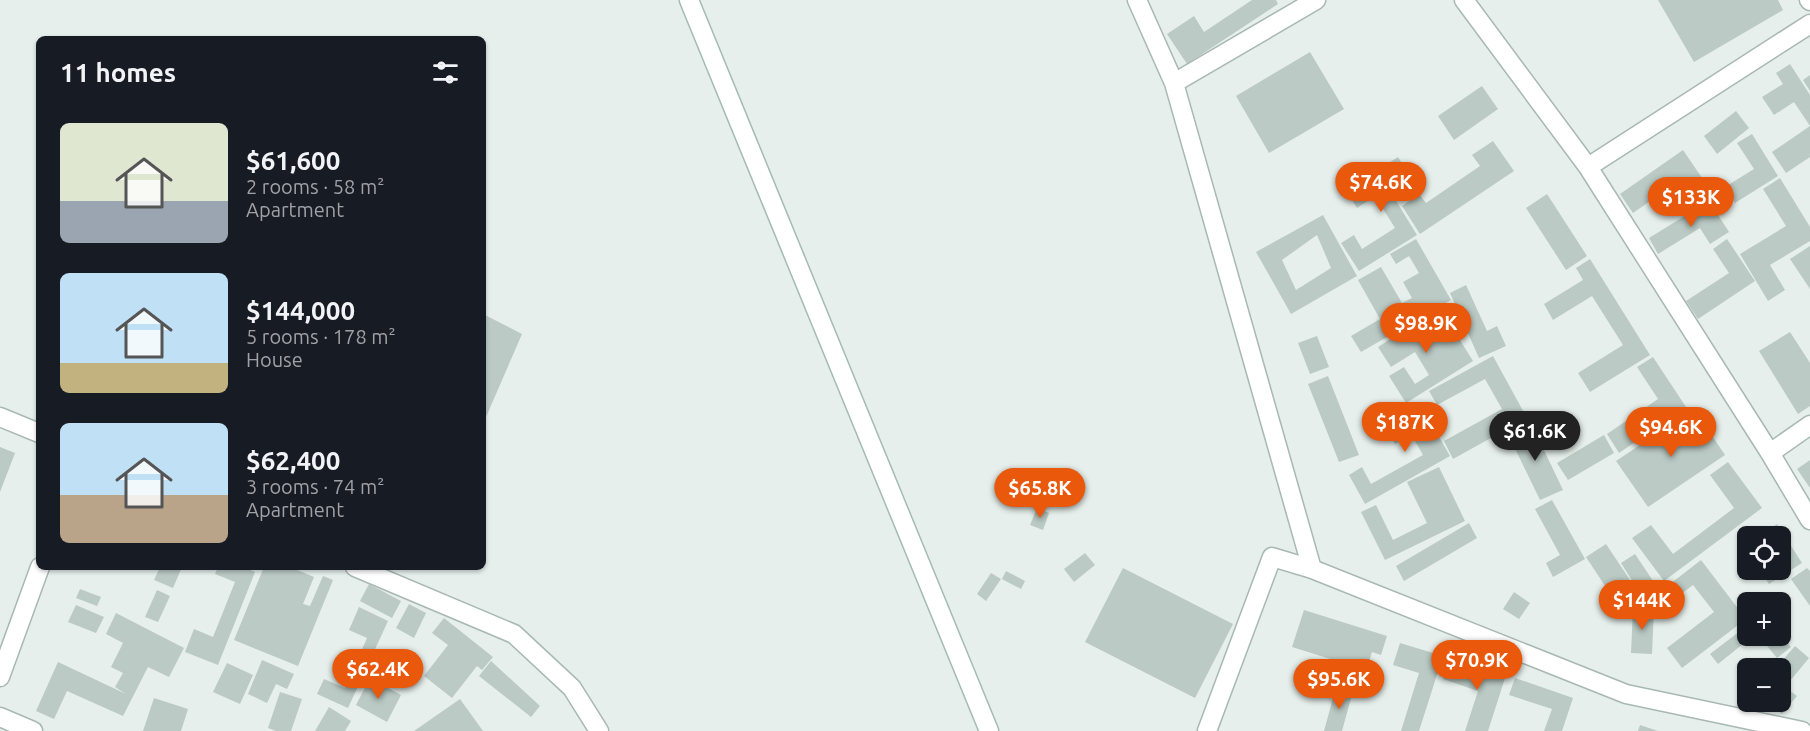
<!DOCTYPE html>
<html lang="en">
<head>
<meta charset="utf-8">
<style>
	:root { --surface:#171b24; --page:#20242c; --text:#f1f3f6; --muted:#9ea1a6; --accent:#ea580c }
	body { margin:0; font-family:Ubuntu,sans-serif; background:var(--page); color:var(--text); height:100vh; display:flex; flex-direction:column; font-size:22px; white-space:nowrap }
	* { box-sizing:border-box; margin:0 }
	p { font-size:20px; color:var(--muted) }
	.icon { flex:none; width:33px; height:33px; fill:none; stroke:currentColor; stroke-width:2; stroke-linecap:round; stroke-linejoin:round }
	.map { position:relative; flex:1; overflow:hidden }
	.details { position:absolute; left:36px; top:36px; width:450px; height:534px; display:flex; flex-direction:column; background:var(--surface); border-radius:9px; box-shadow:0 2px 4px #0004 }
	.details>* { flex:none }
	.buttons { position:absolute; left:1737px; top:526px; display:grid; gap:12px }
	.buttons a { display:grid; place-items:center; width:54px; height:54px; border-radius:9px; background:var(--surface); box-shadow:0 2px 4px #0004; font-size:30px }
	.price { position:absolute; translate:-50% -51px; padding:0 14px; border-radius:21px; background:var(--accent); color:#fff; font-size:20px; line-height:39px; filter:drop-shadow(0 2px 3px #0008) }
	.price::after { content:''; position:absolute; left:50%; top:36px; width:18px; height:14px; margin-left:-9px; background:inherit; clip-path:polygon(0 0,100% 0,50% 100%) }
	.price.selected { background:#222; color:#fff }
	ul { padding:0; list-style:none }
	li { display:flex; align-items:center; gap:18px; height:150px; padding:0 24px }
	li span { display:grid; place-items:center; flex:none; width:168px; height:120px; border-radius:9px; color:#555 }
	li>.icon { margin-inline-start:auto }
	span .icon { width:72px; height:72px; fill:#fffc; stroke-width:1 }
	li b { font-size:26px }
	h2 { display:flex; justify-content:space-between; align-items:center; height:72px; padding:0 24px; font-size:26px }
	.map>svg:first-child { display:block }
	.building { fill:#bbcac4; fill-rule:evenodd }
	.lines { fill:none; stroke-linecap:round; stroke-linejoin:round }
	.street-casing { stroke:#a8b8b2; stroke-width:21 }
	.secondary-casing { stroke:#a4bbb3; stroke-width:21 }
	.street { stroke:#fff; stroke-width:18 }
	.secondary { stroke:#fff; stroke-width:18 }
</style>
</head>
<body>
<div class="map">
<svg width="1810" height="731" viewBox="0 0 1810 731">
	<rect width="100%" height="100%" fill="#e6efeb"/>
	<!-- building -->
	<path class="building" d="M1252,0H1276L1278,4L1187,64L1167,34L1194,16L1204,32Z
		M1658,0H1778L1783,10L1694,62Z
		M1310,52L1344,109L1269,153L1236,96Z
		M1790,64L1810,95V126L1794,102L1774,115L1762,97L1783,84L1776,73Z
		M1810,75V91L1803,80Z
		M1482,86L1498,109L1454,140L1438,116Z
		M1736,111L1749,128L1717,154L1704,136Z
		M1810,126V157L1786,173L1772,152Z
		M1752,134L1778,176L1735,203L1725,187L1754,169L1737,143Z
		M1493,141L1514,171L1420,234L1402,206L1419,194L1426,203L1480,166L1472,155Z
		M1683,150L1711,191L1688,208L1673,185L1633,213L1620,194Z
		M1398,157L1411,178L1390,191L1417,235L1359,271L1341,243L1354,235L1362,249L1395,228L1375,196L1357,208L1346,190Z
		M1780,178L1810,227V241L1770,265L1785,290L1768,301L1740,254L1786,226L1763,189Z
		M1547,194L1587,256L1566,270L1526,208Z
		M1709,201L1729,232L1710,244L1700,228L1658,254L1649,238Z
		M1323,215L1357,276L1291,314L1256,252ZM1317,235L1331,268L1296,290L1282,260Z
		M1416,239L1451,300L1361,352L1351,336L1380,319L1358,280L1381,267L1402,303L1412,298L1403,282L1419,273L1409,256L1396,264L1390,254Z
		M1727,239L1755,281L1698,319L1686,301L1729,273L1713,249Z
		M1810,246V289L1790,259Z
		M1590,259L1650,355L1590,392L1578,373L1623,345L1592,296L1553,320L1544,304L1583,280L1576,268Z
		M1466,285L1487,331L1497,326L1506,346L1479,358L1450,293Z
		M1440,308L1473,361L1406,403L1389,376L1404,367L1415,384L1429,375L1415,352L1391,367L1378,347Z
		M483,314L522,334L483,424Z
		M1790,332L1810,363V406L1798,414L1759,351Z
		M1317,336L1329,367L1310,374L1298,343Z
		M1493,356L1527,418L1453,459L1444,441L1502,409L1485,379L1437,405L1429,391Z
		M1653,357L1686,407L1619,453L1607,434L1658,399L1637,367Z
		M1328,376L1359,455L1339,462L1308,384Z
		M1419,402L1450,456L1365,504L1349,475L1362,467L1371,484L1423,455L1411,434L1395,444L1383,423Z
		M1694,409L1725,455L1648,507L1616,461Z
		M1531,423L1563,490L1540,500L1508,434Z
		M1604,435L1614,453L1568,480L1557,463Z
		M0,447L15,453L0,492Z
		M1810,460V488L1797,469Z
		M1728,462L1762,508L1664,581L1632,538L1651,525L1673,554L1734,508L1710,475Z
		M1439,467L1465,521L1385,560L1361,512L1376,505L1393,540L1427,523L1407,482Z
		M1552,500L1585,559L1553,577L1546,563L1560,555L1535,509Z
		M1037,508L1049,513L1043,530L1030,525Z
		M1469,523L1477,538L1404,581L1396,566Z
		M1777,524L1802,563L1769,584L1760,570H1780V537H1758Z
		M1606,544L1642,598L1622,612L1586,557Z
		M1085,553L1095,565L1074,582L1064,569Z
		M1635,554L1657,587L1643,598L1621,563Z
		M1701,560L1746,619L1682,668L1667,648L1714,612L1693,585L1661,609L1652,598Z
		M160,567H182L173,588L154,580Z
		M218,567H243L255,572L218,665L185,652L194,629L213,637L235,582L215,574Z
		M264,567H290L314,577L303,604L310,606L323,576L333,580L298,666L234,640Z
		M1123,568L1233,624L1195,698L1085,642Z
		M1807,568L1810,571V606L1791,579Z
		M1006,571L1025,581L1021,589L1002,579Z
		M991,573L1001,579L986,601L977,594Z
		M369,584L401,601L392,618L360,601Z
		M80,589L101,597L97,606L76,598Z
		M157,590L170,596L158,622L145,617Z
		M1514,592L1530,603L1519,619L1503,609Z
		M409,604L426,613L414,638L396,628Z
		M76,605L104,617L96,633L68,622Z
		M359,607L388,621L348,708L317,694L324,679L345,688L367,638L349,630Z
		M1633,608L1654,609L1652,654L1631,653Z
		M1304,610L1387,636L1381,655L1372,652L1361,687L1338,680L1343,663L1292,647Z
		M116,613L184,648L169,677L148,667L123,716L67,691L54,719L36,711L58,662L126,694L115,687L123,673L111,667L123,643L106,634Z
		M444,618L493,657L482,670L477,666L452,698L424,676L448,645L432,633Z
		M1748,625V636H1753L1718,664L1710,654Z
		M1759,636H1781L1791,647L1777,658Z
		M1400,643L1443,656L1419,731H1401L1419,673L1393,665Z
		M1795,646L1809,658L1785,687L1797,696L1782,714L1768,702H1780V669H1775Z
		M1450,657L1506,675L1488,731H1465L1478,691L1443,679Z
		M262,660L294,674L287,689L276,684L267,703L248,694Z
		M491,661L540,706L531,717L479,676Z
		M227,663L253,675L240,704L213,692Z
		M370,678L401,695L387,722L356,705Z
		M1515,678L1573,698L1562,731H1544L1552,709L1509,695Z
		M1336,687L1353,691L1342,731H1324Z
		M280,692L302,699L291,731H276L268,728Z
		M154,698L188,709L181,731H143Z
		M460,699L483,731H414Z
		M329,707L351,721L345,731H315Z
		M1640,725L1658,731H1638Z"/>
	<g class="lines">
		<defs>
			<path id="street" d="M1137,0L1174,83L1312,569L1626,694L1802,731
				M1464,0L1588,167L1770,453L1810,520
				M1809,0L1810,1
				M1174,83L1316,0
				M1588,167L1810,24
				M0,417L39,433
				M1770,453L1810,425
				M355,567L514,634L572,688L599,731
				M0,677L40,567
				M0,717L33,731
				M1207,731L1272,557L1312,569"/>
			<path id="secondary" d="M689,0L989,731"/>
		</defs>
		<!-- street casing -->
		<use href="#street" class="street-casing"/>
		<!-- secondary casing -->
		<use href="#secondary" class="secondary-casing"/>
		<!-- street -->
		<use href="#street" class="street"/>
		<!-- secondary -->
		<use href="#secondary" class="secondary"/>
	</g>
</svg>
<div class="buttons">
<a><svg class="icon" aria-label="locate" viewBox="0 0 24 24"><circle cx="12" cy="12" r="6"/><path d="M12 2v4M12 18v4M2 12h4M18 12h4"/></svg></a>
<a>+</a>
<a>−</a>
</div>
<b class="price" style="left:1381px;top:213px">$74.6K</b>
<b class="price" style="left:1691px;top:228px">$133K</b>
<b class="price" style="left:1426px;top:354px">$98.9K</b>
<b class="price" style="left:1405px;top:453px">$187K</b>
<b class="price" style="left:1671px;top:458px">$94.6K</b>
<b class="price selected" style="left:1535px;top:462px">$61.6K</b>
<b class="price" style="left:1040px;top:519px">$65.8K</b>
<b class="price" style="left:1642px;top:631px">$144K</b>
<b class="price" style="left:1477px;top:691px">$70.9K</b>
<b class="price" style="left:378px;top:700px">$62.4K</b>
<b class="price" style="left:1339px;top:710px">$95.6K</b>
<section class="details">
<h2>11 homes<svg class="icon" aria-label="filters" viewBox="0 0 24 24"><path d="M4 7h16M4 17h16"/><circle cx="9" cy="7" r="2"/><circle cx="15" cy="17" r="2"/></svg></h2>
<ul>
<li><span style="background:linear-gradient(#dfe7d0 65%,#9aa5b1 0)"><svg class="icon" aria-label="home" viewBox="0 0 24 24"><path d="M3 11l9-7 9 7M6 9v11h12V9"/></svg></span><div><b>$61,600</b><p>2 rooms · 58 m²</p><p>Apartment</p></div></li>
<li><span style="background:linear-gradient(#bfe0f5 75%,#c2b280 0)"><svg class="icon" aria-label="home" viewBox="0 0 24 24"><path d="M3 11l9-7 9 7M6 9v11h12V9"/></svg></span><div><b>$144,000</b><p>5 rooms · 178 m²</p><p>House</p></div></li>
<li><span style="background:linear-gradient(#bfe0f5 60%,#b9a48a 0)"><svg class="icon" aria-label="home" viewBox="0 0 24 24"><path d="M3 11l9-7 9 7M6 9v11h12V9"/></svg></span><div><b>$62,400</b><p>3 rooms · 74 m²</p><p>Apartment</p></div></li>
</ul>
</section>
</div>
</body>
</html>
